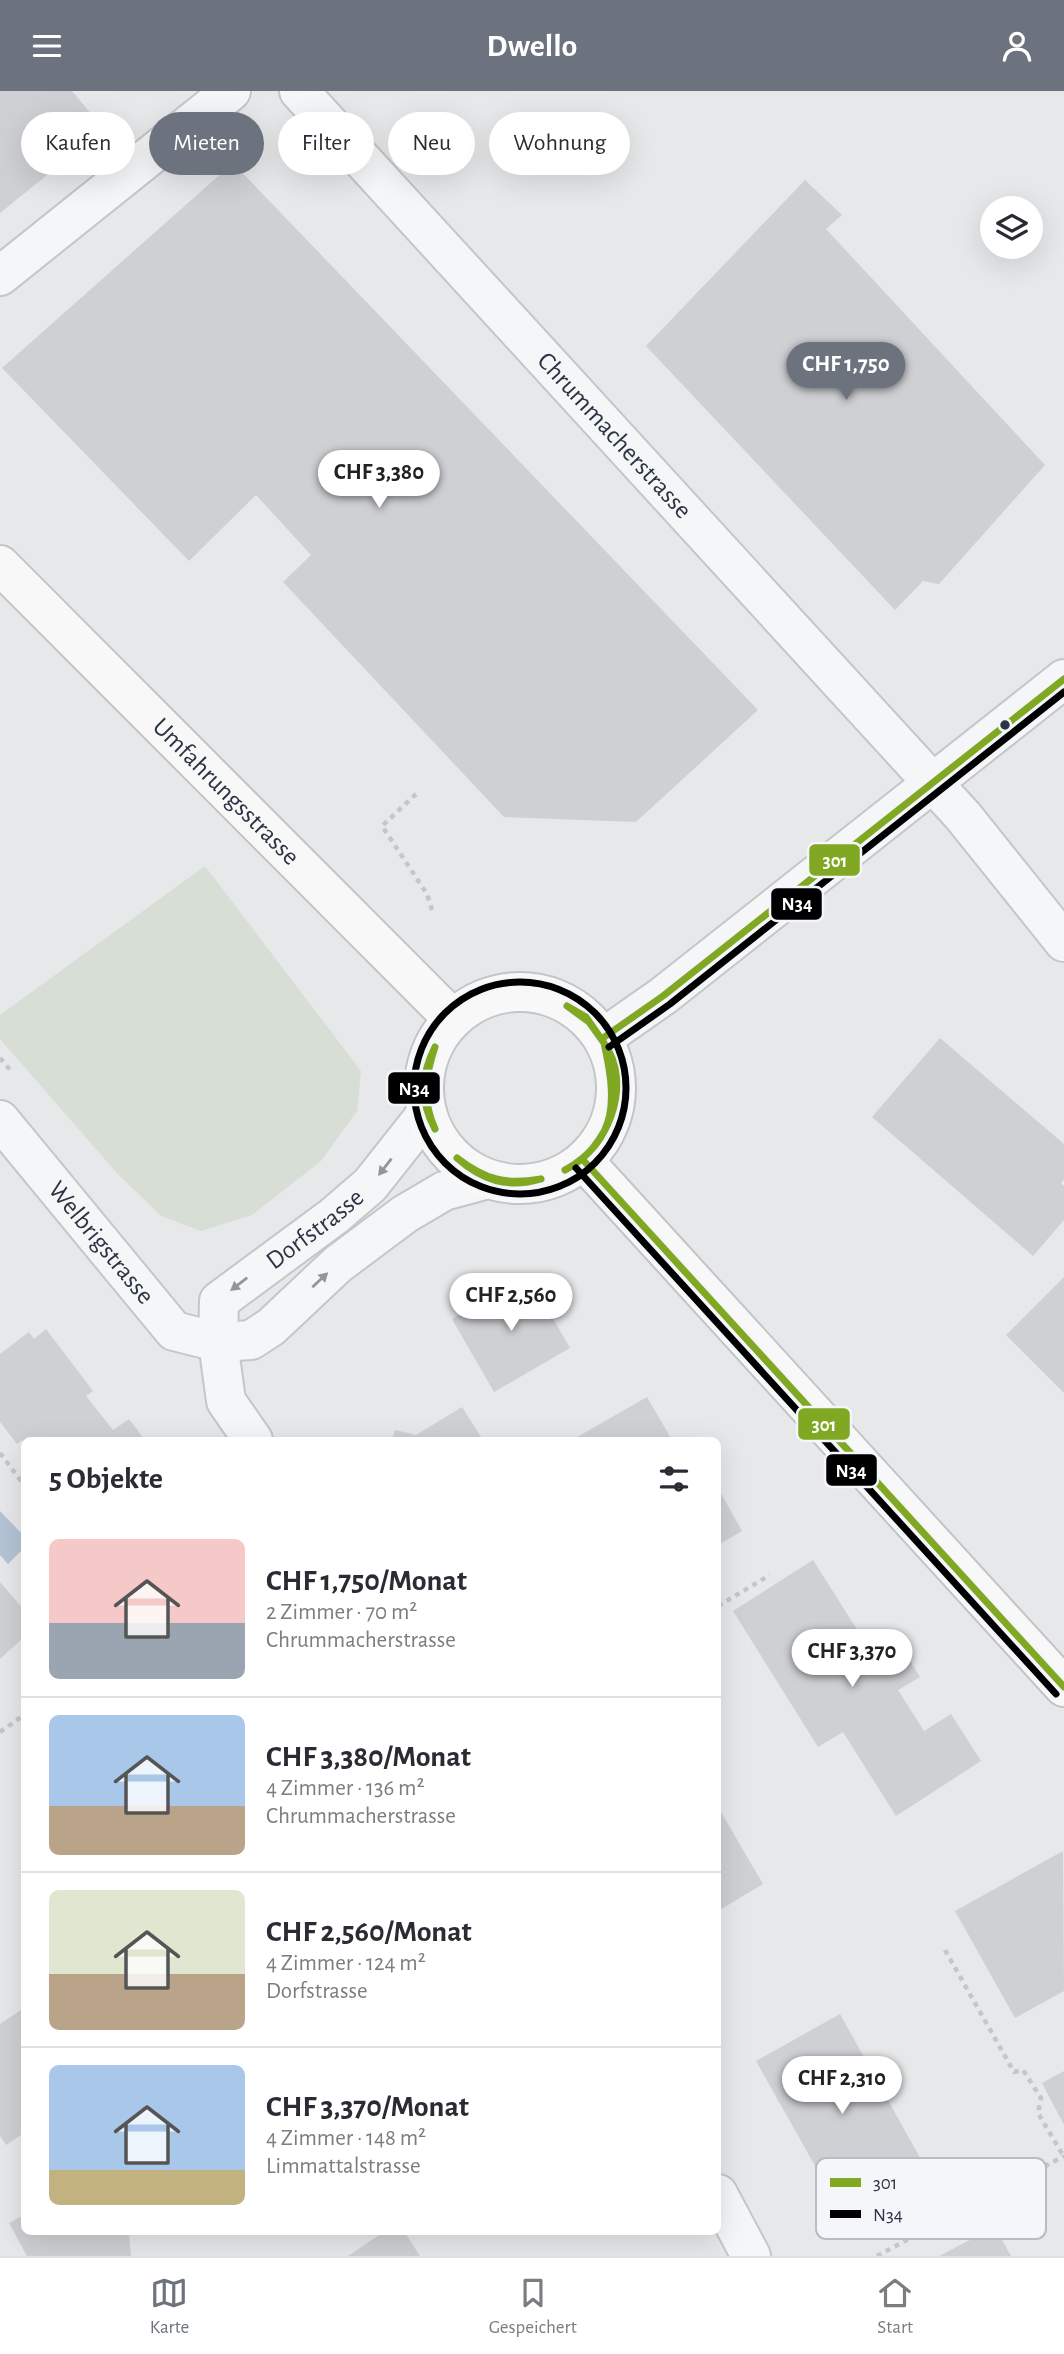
<!DOCTYPE html>
<html lang="de">
<head>
<meta charset="utf-8">
<style>
	:root { --surface:#fff; --page:#f2f2f3; --text:#2b2b33; --muted:#7c7c81; --line:#e1e1e2; --accent:#6c737f }
	body { margin:0; font-family:"Alegreya Sans",sans-serif; background:var(--page); color:var(--text); height:100vh; display:flex; flex-direction:column; font-size:26px; white-space:nowrap }
	* { box-sizing:border-box; margin:0 }
	p { font-size:23px; color:var(--muted) }
	.icon { flex:none; width:38px; height:38px; fill:none; stroke:currentColor; stroke-width:2; stroke-linecap:round; stroke-linejoin:round }
	.map { position:relative; flex:1; overflow:hidden }
	.panel { position:absolute; left:21px; top:1346px; width:700px; height:798px; display:flex; flex-direction:column; background:var(--surface); border-radius:10px; box-shadow:0 7px 28px #0002 }
	.panel>* { flex:none }
	.guide { position:absolute; left:21px; top:21px; width:700px; height:63px; display:flex; gap:14px }
	.controls { position:absolute; left:980px; top:105px; display:grid; gap:14px }
	.controls a { display:grid; place-items:center; width:63px; height:63px; border-radius:50%; background:var(--surface); box-shadow:0 7px 28px #0002; font-size:35px }
	.price { position:absolute; translate:-50% -60px; padding:0 16px; border-radius:24px; background:#fff; color:#222; font-size:23px; line-height:46px; filter:drop-shadow(0 2px 4px #0008) }
	.price::after { content:''; position:absolute; left:50%; top:42px; width:21px; height:16px; margin-left:-10px; background:inherit; clip-path:polygon(0 0,100% 0,50% 100%) }
	.price.selected { background:var(--accent); color:#fff }
	ul { padding:0; list-style:none }
	li { display:flex; align-items:center; gap:21px; height:175px; padding:0 28px }
	li+li { border-top:2px solid var(--line) }
	li span { display:grid; place-items:center; flex:none; width:196px; height:140px; border-radius:10px; color:#555 }
	li>.icon { margin-inline-start:auto }
	span .icon { width:84px; height:84px; fill:#fffc; stroke-width:1 }
	li b { font-size:30px }
	h2 { display:flex; justify-content:space-between; align-items:center; height:84px; padding:0 28px; font-size:30px }
	.tag { padding:0 24px; border-radius:32px; background:var(--surface); box-shadow:0 7px 28px #0002; font-size:24px; line-height:63px }
	.tag.selected { background:var(--accent); color:#fff }
	header { display:flex; justify-content:space-between; align-items:center; height:91px; padding:0 28px; background:var(--accent); color:#fff; font-size:32px; font-weight:700 }
	.tabs { display:flex; justify-content:space-around; align-items:center; height:98px; border-top:2px solid var(--line); background:var(--surface); font-size:19px; color:var(--muted) }
	.tabs a { display:grid; justify-items:center; gap:4px }
	.tabs .selected { color:var(--accent) }
	.map>svg:first-child { display:block }
	.green { fill:#d6ded6 }
	.water { fill:#b4c4d5 }
	.building { fill:#ced0d3 }
	.lines { fill:none; stroke-linecap:round; stroke-linejoin:round }
	.minor-casing { stroke:#c4c6c8; stroke-width:42 }
	.major-casing { stroke:#c2c5c8; stroke-width:42 }
	.path { stroke:#c5c6ca; stroke-width:4.5; stroke-dasharray:5 5; stroke-linecap:butt }
	.minor { stroke:#f5f6f7; stroke-width:38 }
	.major { stroke:#f8f8f8; stroke-width:38 }
	.bus-1-casing { stroke:#f4f6f9; stroke-width:12 }
	.bus-2-casing { stroke:#f4f6f9; stroke-width:12 }
	.bus-1 { stroke:#80a823; stroke-width:7 }
	.bus-2 { stroke:#000; stroke-width:7 }
	.oneway { fill:#90959e }
	.bus-dot { fill:#2b3445; stroke:#f4f6f9; stroke-width:2.5 }
	.labels { text-anchor:middle; dominant-baseline:central; stroke-width:5; stroke-linejoin:round; paint-order:stroke }
	.street-label { font-size:26px; fill:#2b3445; stroke:#f4f6f9 }
	.key { fill:#f4f6f9; stroke:#b8bcc3; stroke-width:2 }
	.key-label { font-size:19px; fill:#2b3445 }
	.line-badge { stroke:#f4f6f9; stroke-width:2.5 }
	.badge-label { font-size:19px; text-anchor:middle; font-weight:bold; fill:#fff }
</style>
</head>
<body>
<header><svg class="icon" aria-label="menu" viewBox="0 0 24 24"><path d="M4 6h16M4 12h16M4 18h16"/></svg>Dwello<svg class="icon" aria-label="person" viewBox="0 0 24 24"><circle cx="12" cy="8" r="4"/><path d="M4 21q1-7 8-7t8 7"/></svg></header>
<div class="map">
<svg width="1064" height="2165" viewBox="0 0 1064 2165">
	<rect width="100%" height="100%" fill="#e6e8ea"/>
	<!-- green -->
	<path class="green" d="M205,775L361,980L357,1020L321,1070L252,1124L201,1140L161,1125L116,1081L0,948V924Z"/>
	<!-- water -->
	<path class="water" d="M0,1420L24,1445V1457L8,1473L0,1464Z"/>
	<!-- building -->
	<path class="building" d="M0,0H72L104,38L0,122Z
		M233,72L758,619L636,731L504,726L283,491L311,464L256,404L189,470L2,277Z
		M805,89L842,124L826,138L1045,374L939,493L923,490L895,519L646,255Z
		M940,947L1064,1053V1088L1061,1092L1064,1095V1129L1033,1165L872,1026Z
		M528,1184L570,1257L494,1301L452,1228Z
		M1064,1186V1302L1006,1244Z
		M46,1238L93,1300L86,1305L113,1339L129,1328L145,1349H24V1352L22,1349L17,1353L0,1331V1263L29,1241L34,1248Z
		M647,1306L672,1349H572Z
		M462,1316L483,1349H392L395,1339L416,1344Z
		M718,1397L742,1440L718,1454Z
		M813,1469L877,1570L901,1555L920,1586L898,1599L924,1640L951,1623L981,1670L896,1725L843,1641L818,1656L733,1520Z
		M0,1491L24,1519V1546L0,1568Z
		M718,1716L763,1793L718,1820Z
		M1063,1760L1064,1900L1015,1927L955,1820Z
		M24,1917V2042L6,2054L0,2045V1933Z
		M840,1923L928,2081L845,2128L756,1970Z
		M1064,1980V2034L1042,1992Z
		M24,2124V2140H129L131,2165H27L9,2132Z
		M995,2136L1011,2165H939Z
		M385,2140H404L420,2165H348Z"/>
	<g class="lines">
		<defs>
			<g id="minor">
				<path id="s1" d="M299,0L963,725L1064,851"/>
				<path d="M0,185L231,0"/>
				<path d="M603,947L663,905L1064,588"/>
				<path id="s2" d="M0,1029L174,1240L218,1251L251,1249L271,1236L338,1173L405,1123L444,1100L488,1088"/>
				<path id="s3" d="M253,1349L226,1310L218,1251L219,1210L334,1125L370,1094L427,1022"/>
				<path d="M718,2103L751,2165"/>
			</g>
			<g id="major">
				<path id="s4" d="M0,474L453,928"/>
				<circle cx="520" cy="997" r="96"/>
				<path d="M584,1070L1064,1596"/>
			</g>
		</defs>
		<!-- minor casing -->
		<use href="#minor" class="minor-casing"/>
		<!-- major casing -->
		<use href="#major" class="major-casing"/>
		<!-- path -->
		<path class="path" d="M416,703L382,735L427,803L433,822
			M0,967L12,981
			M0,1362L24,1394
			M718,1515L770,1484
			M0,1641L24,1624
			M945,1859L1014,1981L1023,1979L1041,2007L1038,2022L1064,2066
			M265,2140H266
			M877,2165L1064,2065"/>
		<!-- minor -->
		<use href="#minor" class="minor"/>
		<!-- major -->
		<use href="#major" class="major"/>
		<defs>
			<path id="bus-1" d="M567,915L586,926L604,952
				M567,915L589,931L604,952
				M603,947L663,905L1064,588
				M435,956C425,986 422,1009 435,1038
				M435,956C421,983 420,1011 435,1038
				M457,1067C486,1089 505,1094 541,1088
				M457,1067C482,1089 508,1098 541,1088
				M584,1070L1064,1596
				M565,1079C620,1048 616,1006 604,952
				M565,1079C607,1059 634,994 604,952"/>
			<path id="bus-2" d="M414 997a106 106 0 1 1 212 0a106 106 0 1 1-212 0Z
				M609,956L670,913L1064,601
				M576,1077L1056,1603"/>
		</defs>
		<!-- bus-1 casing -->
		<use href="#bus-1" class="bus-1-casing"/>
		<!-- bus-2 casing -->
		<use href="#bus-2" class="bus-2-casing"/>
		<!-- bus-1 -->
		<use href="#bus-1" class="bus-1"/>
		<!-- bus-2 -->
		<use href="#bus-2" class="bus-2"/>
	</g>
	<!-- one-way arrows -->
	<defs><path id="oneway-solid" d="M-6-.8H1V-3.2L6.5 0L1 3.2V.8H-6Z" transform="scale(1.75)"/></defs>
	<g class="oneway">
		<use href="#oneway-solid" transform="translate(385 1076) rotate(128)"/>
		<use href="#oneway-solid" transform="translate(320 1189) rotate(-43)"/>
		<use href="#oneway-solid" transform="translate(239 1193) rotate(142)"/>
	</g>
	<!-- markers -->
	<circle class="bus-dot" cx="1005" cy="634" r="6"/>
	<g class="labels">
		<!-- street labels -->
		<g class="street-label">
			<text stroke="none"><textPath href="#s1" startOffset="467">Chrummacherstrasse</textPath></text>
			<text stroke="none"><textPath href="#s4" startOffset="320">Umfahrungsstrasse</textPath></text>
			<text stroke="none"><textPath href="#s3" startOffset="268">Dorfstrasse</textPath></text>
			<text stroke="none"><textPath href="#s2" startOffset="159">Welbrigstrasse</textPath></text>
		</g>
	</g>
	<!-- legend -->
	<rect x="816" y="2067" width="230" height="81" rx="10" class="key"/>
	<rect x="830" y="2087" width="31" height="9" fill="#80a823"/>
	<rect x="830" y="2119" width="31" height="8" fill="#000"/>
	<g class="key-label">
		<text x="873" y="2098">301</text>
		<text x="873" y="2130">N34</text>
	</g>
	<g class="line-badge">
		<rect x="808" y="752" width="53" height="34" rx="7" fill="#80a823"/>
		<rect x="770" y="796" width="53" height="34" rx="7" fill="#000"/>
		<rect x="387" y="980" width="54" height="34" rx="7" fill="#000"/>
		<rect x="797" y="1316" width="54" height="34" rx="7" fill="#80a823"/>
		<rect x="825" y="1362" width="53" height="34" rx="7" fill="#000"/>
	</g>
	<g class="badge-label">
		<text x="835" y="776">301</text>
		<text x="797" y="819">N34</text>
		<text x="414" y="1004">N34</text>
		<text x="824" y="1340">301</text>
		<text x="851" y="1386">N34</text>
	</g>
</svg>
<div class="controls">
<a><svg class="icon" aria-label="layers" viewBox="0 0 24 24"><path d="M12 4l9 5-9 5-9-5zM3 14l9 5 9-5"/></svg></a>
</div>
<b class="price selected" style="left:846px;top:311px">CHF 1,750</b>
<b class="price" style="left:379px;top:419px">CHF 3,380</b>
<b class="price" style="left:511px;top:1242px">CHF 2,560</b>
<b class="price" style="left:852px;top:1598px">CHF 3,370</b>
<b class="price" style="left:842px;top:2025px">CHF 2,310</b>
<div class="guide">
<a class="tag">Kaufen</a>
<a class="tag selected">Mieten</a>
<a class="tag">Filter</a>
<a class="tag">Neu</a>
<a class="tag">Wohnung</a>
</div>
<section class="panel">
<h2>5 Objekte<svg class="icon" aria-label="filters" viewBox="0 0 24 24"><path d="M4 7h16M4 17h16"/><circle cx="9" cy="7" r="2"/><circle cx="15" cy="17" r="2"/></svg></h2>
<ul>
<li><span style="background:linear-gradient(#f6c9c9 60%,#9aa5b1 0)"><svg class="icon" aria-label="home" viewBox="0 0 24 24"><path d="M3 11l9-7 9 7M6 9v11h12V9"/></svg></span><div><b>CHF 1,750/Monat</b><p>2 Zimmer · 70 m²</p><p>Chrummacherstrasse</p></div></li>
<li><span style="background:linear-gradient(#a9c7e8 65%,#b9a48a 0)"><svg class="icon" aria-label="home" viewBox="0 0 24 24"><path d="M3 11l9-7 9 7M6 9v11h12V9"/></svg></span><div><b>CHF 3,380/Monat</b><p>4 Zimmer · 136 m²</p><p>Chrummacherstrasse</p></div></li>
<li><span style="background:linear-gradient(#dfe7d0 60%,#b9a48a 0)"><svg class="icon" aria-label="home" viewBox="0 0 24 24"><path d="M3 11l9-7 9 7M6 9v11h12V9"/></svg></span><div><b>CHF 2,560/Monat</b><p>4 Zimmer · 124 m²</p><p>Dorfstrasse</p></div></li>
<li><span style="background:linear-gradient(#a9c7e8 75%,#c2b280 0)"><svg class="icon" aria-label="home" viewBox="0 0 24 24"><path d="M3 11l9-7 9 7M6 9v11h12V9"/></svg></span><div><b>CHF 3,370/Monat</b><p>4 Zimmer · 148 m²</p><p>Limmattalstrasse</p></div></li>
</ul>
</section>
</div>
<nav class="tabs">
<a class="selected"><svg class="icon" aria-label="map" viewBox="0 0 24 24"><path d="M3 6l6-2 6 2 6-2v14l-6 2-6-2-6 2zM9 4v14M15 6v14"/></svg>Karte</a>
<a><svg class="icon" aria-label="saved" viewBox="0 0 24 24"><path d="M7 4h10v16l-5-4-5 4z"/></svg>Gespeichert</a>
<a><svg class="icon" aria-label="home" viewBox="0 0 24 24"><path d="M3 11l9-7 9 7M6 9v11h12V9"/></svg>Start</a>
</nav>
</body>
</html>
